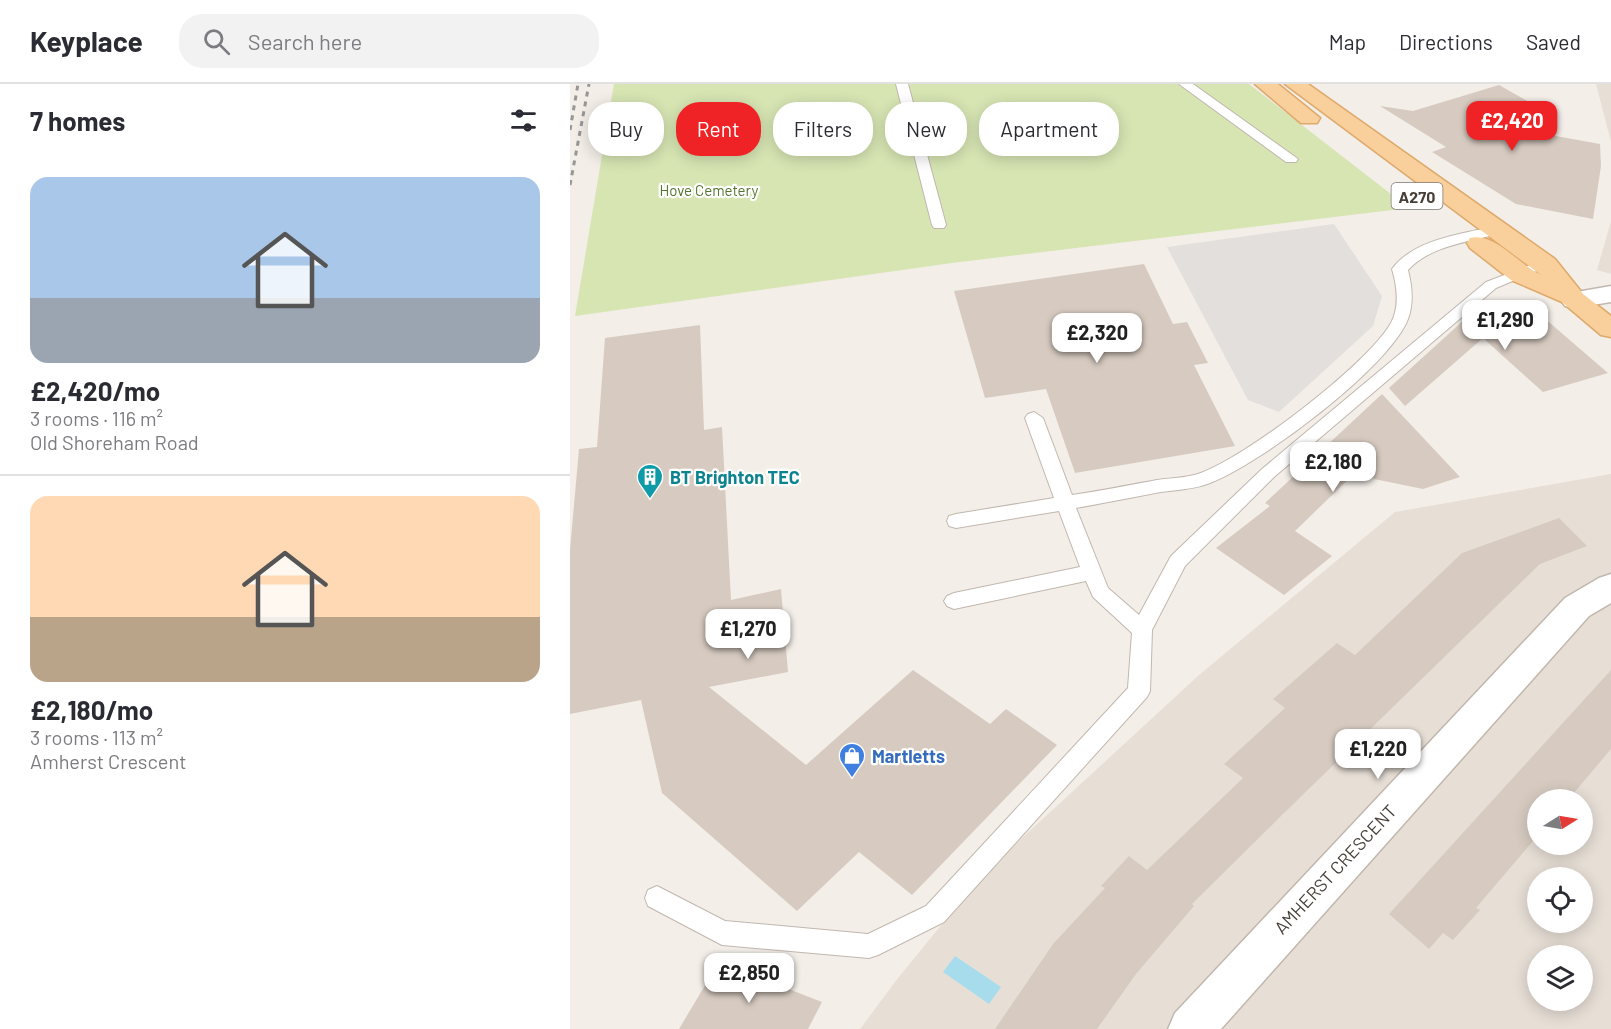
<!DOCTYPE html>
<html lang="en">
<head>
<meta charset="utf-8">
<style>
	:root { --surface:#fff; --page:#f2f2f3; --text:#2b2b33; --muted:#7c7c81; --line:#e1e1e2; --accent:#ef2326 }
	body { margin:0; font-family:Barlow,sans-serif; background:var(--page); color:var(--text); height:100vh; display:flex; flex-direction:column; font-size:22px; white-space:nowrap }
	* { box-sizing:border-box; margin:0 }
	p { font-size:20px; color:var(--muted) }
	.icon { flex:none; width:33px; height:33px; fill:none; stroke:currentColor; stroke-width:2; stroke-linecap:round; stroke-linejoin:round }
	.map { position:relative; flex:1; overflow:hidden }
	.details { display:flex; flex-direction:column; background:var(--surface); width:570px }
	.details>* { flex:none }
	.guide { position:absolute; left:18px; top:18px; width:570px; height:54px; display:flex; gap:12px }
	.needle { width:39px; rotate:79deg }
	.tools { position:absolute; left:957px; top:705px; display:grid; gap:12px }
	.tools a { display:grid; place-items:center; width:66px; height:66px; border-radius:50%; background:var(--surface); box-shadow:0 3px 15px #0003; font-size:30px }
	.price { position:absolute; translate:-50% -51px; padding:0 14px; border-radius:12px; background:#fff; color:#222; font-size:20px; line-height:39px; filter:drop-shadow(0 2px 3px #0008) }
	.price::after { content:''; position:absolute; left:50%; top:36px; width:18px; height:14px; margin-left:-9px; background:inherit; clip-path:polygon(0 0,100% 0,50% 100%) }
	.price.active { background:var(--accent); color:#fff }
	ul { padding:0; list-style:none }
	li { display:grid; align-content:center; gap:12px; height:318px; padding:0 30px }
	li+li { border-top:2px solid var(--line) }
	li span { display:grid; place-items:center; height:186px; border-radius:18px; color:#555 }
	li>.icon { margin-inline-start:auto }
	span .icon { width:108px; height:108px; fill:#fffc; stroke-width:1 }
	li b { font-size:26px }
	h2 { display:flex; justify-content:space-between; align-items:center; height:72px; padding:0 30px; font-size:26px }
	.tag { padding:0 21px; border-radius:24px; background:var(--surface); box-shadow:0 3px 15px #0003; font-size:21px; line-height:54px }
	.tag.active { background:var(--accent); color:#fff }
	header { display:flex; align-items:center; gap:36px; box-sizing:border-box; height:84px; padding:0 30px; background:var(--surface); border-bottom:2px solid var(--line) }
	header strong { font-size:28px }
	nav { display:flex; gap:33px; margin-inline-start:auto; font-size:21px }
	.search { width:420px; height:54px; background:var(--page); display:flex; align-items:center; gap:15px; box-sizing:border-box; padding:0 21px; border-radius:24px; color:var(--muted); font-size:22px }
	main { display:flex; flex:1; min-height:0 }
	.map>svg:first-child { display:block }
	.residential { fill:#e7dfd6; fill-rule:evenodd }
	.green { fill:#d7e5b3 }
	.parking { fill:#e2dfdd }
	.water { fill:#a7dced }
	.building { fill:#d7cbc1 }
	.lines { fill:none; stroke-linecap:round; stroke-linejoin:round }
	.service-casing { stroke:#c1b7ae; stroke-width:2 }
	.minor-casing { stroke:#c1b7ae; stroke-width:3 }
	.primary-casing { stroke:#dea96b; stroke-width:3 }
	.service { fill:#fff; fill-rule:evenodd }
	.minor { fill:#fff; fill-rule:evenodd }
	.primary { fill:#f9cf9b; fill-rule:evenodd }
	.rail { stroke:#979797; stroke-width:3; stroke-dasharray:5 5; stroke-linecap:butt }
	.labels { text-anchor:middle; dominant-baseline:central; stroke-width:4.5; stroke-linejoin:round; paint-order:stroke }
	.far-park-label { font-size:15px; fill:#54752d; stroke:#fff }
	.shield { fill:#fff; stroke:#7e7873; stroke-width:1.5 }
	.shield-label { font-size:16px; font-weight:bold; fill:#463e37 }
	.culture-label { font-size:18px; font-weight:bold; fill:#0d838f; stroke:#fff; text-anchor:start }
	.shop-label { font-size:18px; font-weight:bold; fill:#366cbe; stroke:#fff; text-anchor:start }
	.street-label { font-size:18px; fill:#463e37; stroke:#fff }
</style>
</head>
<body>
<header>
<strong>Keyplace</strong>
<div class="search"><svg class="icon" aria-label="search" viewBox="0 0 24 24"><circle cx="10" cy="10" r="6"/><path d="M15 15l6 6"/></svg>Search here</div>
<nav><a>Map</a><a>Directions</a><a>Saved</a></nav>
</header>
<main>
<section class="details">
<h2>7 homes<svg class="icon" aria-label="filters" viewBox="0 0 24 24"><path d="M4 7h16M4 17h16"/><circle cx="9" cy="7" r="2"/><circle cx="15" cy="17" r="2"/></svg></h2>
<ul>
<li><span style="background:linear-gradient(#a9c7e8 65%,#9aa5b1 0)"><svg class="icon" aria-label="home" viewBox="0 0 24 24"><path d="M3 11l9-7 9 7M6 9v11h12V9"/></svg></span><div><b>£2,420/mo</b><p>3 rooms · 116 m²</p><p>Old Shoreham Road</p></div></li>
<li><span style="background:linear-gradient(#ffd9b3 65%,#b9a48a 0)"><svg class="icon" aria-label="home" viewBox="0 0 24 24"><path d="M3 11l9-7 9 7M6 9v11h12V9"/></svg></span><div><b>£2,180/mo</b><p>3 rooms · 113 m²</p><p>Amherst Crescent</p></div></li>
</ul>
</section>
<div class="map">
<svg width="1041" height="945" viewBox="0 0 1041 945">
	<rect width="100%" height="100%" fill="#f3eee8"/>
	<!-- residential -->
	<path class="residential" d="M1026,0H1041V58Z
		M1041,137V190L1027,186Z
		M1041,390V945H290L328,894L413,790L629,591L825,428ZM968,716H1012V760H968ZM968,794H1012V838H968ZM968,872H1012V916H968Z"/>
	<!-- green -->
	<path class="green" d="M44,0H679L839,124L382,179L5,232Z"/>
	<!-- parking -->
	<path class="parking" d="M764,140L812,212L803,242L709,328L678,316L597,163Z"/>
	<!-- water -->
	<path class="water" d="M385,872L431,903L419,920L373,888Z"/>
	<!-- building -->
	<path class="building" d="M929,1L966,22L913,39L1030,60L1031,82L1023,135L946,120L862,68L876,63L810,22L843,27Z
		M574,180L603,240L617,238L638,279L624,281L665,362L505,389L476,305L415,314L384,207Z
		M916,216L966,227L1038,289L973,308L913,254L835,322L819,304Z
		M130,241L134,346L152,343L161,516L211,505L218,588L139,603L236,681L343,586L420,640L436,625L487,661L342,811L289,768L227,827L92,709L71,616L0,630V466L9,365L27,363L35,254Z
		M812,310L890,393L853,405L804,395L788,386L725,447L762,472L714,511L646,464L700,422L695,419Z
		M989,434L1017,462L970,480L711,732L622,820L624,822L566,890L527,945H425L483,860L535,804L531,802L559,772L577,786L673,694L654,680L715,624L703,615L767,559L785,571L892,469Z
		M1041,586V665L998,716H968V751L906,824L910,826L883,856L873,849L859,865L819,830Z
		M149,878L252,918L238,945H109Z"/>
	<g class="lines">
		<defs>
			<path id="service" d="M326,0H338L376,141L374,144H364L362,141Z
				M609,0H623L728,75L726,78H716Z
				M926,142L931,143L933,146L931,149C900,158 861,161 838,186C842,202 844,219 838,235C819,284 690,380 640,399C625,405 608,406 591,408C563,413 535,419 506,424L538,504L569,531L601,472L692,385L916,198L971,177H981L983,180L926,204L704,393L615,482L582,546L580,607L577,613L374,838L308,871L299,874L152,861L78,822L75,814L78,806L87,802L155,837L298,850L356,822L558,604L562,549L523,513L516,497L384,525L377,522L374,517L377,512L384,509L510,483L489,427L386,444L379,442L377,437L379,432L386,430L484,414L455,334L458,330L464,328L473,334L502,411C530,407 559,401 587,396C600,394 615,394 628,390C675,374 797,281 821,239C830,222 827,202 822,185C844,155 892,150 926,142Z"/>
			<path id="minor" d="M1041,202V218L1004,224L995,222L991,216L995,210Z
				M1041,490V519L1019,532L651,945H598L605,929L995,514L1029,494Z"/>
			<path id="primary" d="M685,0H708L750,34L747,39H731Z
				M715,0H738L985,175L1013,210L1041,232V253L1031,251L992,218L941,196L900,164L897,159L900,154C925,148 949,181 971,191Z"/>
		</defs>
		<!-- service casing -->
		<use href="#service" class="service-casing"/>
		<!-- minor casing -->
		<use href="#minor" class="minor-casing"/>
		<!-- primary casing -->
		<use href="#primary" class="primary-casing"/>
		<!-- service -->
		<use href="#service" class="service"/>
		<!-- minor -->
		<use href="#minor" class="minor"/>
		<!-- primary -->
		<use href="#primary" class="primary"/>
		<!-- rail -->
		<path class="rail" d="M0,46L8,0
			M0,101L19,0"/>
	</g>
	<!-- icons -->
	<defs>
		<symbol id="building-pin" viewBox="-11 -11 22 30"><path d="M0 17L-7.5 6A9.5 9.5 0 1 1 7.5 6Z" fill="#0f9aa8" stroke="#fff"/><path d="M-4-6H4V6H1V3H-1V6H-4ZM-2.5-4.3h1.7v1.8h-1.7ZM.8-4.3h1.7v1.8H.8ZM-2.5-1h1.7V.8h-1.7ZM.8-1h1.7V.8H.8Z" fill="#fff"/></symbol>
		<symbol id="shop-pin" viewBox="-11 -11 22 30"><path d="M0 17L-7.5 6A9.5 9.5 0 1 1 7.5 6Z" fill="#3f7fe0" stroke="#fff"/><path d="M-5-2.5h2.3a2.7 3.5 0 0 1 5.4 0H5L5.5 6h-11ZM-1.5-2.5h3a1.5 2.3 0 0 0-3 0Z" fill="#fff"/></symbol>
	</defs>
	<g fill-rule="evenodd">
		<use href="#building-pin" x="65" y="378" width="30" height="40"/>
		<use href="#shop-pin" x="267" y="657" width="30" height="40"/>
	</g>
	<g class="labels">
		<!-- far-park labels -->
		<g class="far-park-label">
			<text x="139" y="106">Hove Cemetery</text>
		</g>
		<!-- shield labels -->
		<rect class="shield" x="821.5" y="99" width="51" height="26" rx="4.5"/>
		<g class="shield-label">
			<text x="847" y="112">A270</text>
		</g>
		<!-- culture labels -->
		<g class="culture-label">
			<text x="100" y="393">BT Brighton TEC</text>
		</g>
		<!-- shop labels -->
		<g class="shop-label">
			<text x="302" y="672">Martletts</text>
		</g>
		<!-- street labels -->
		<g class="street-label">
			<text transform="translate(765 785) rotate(-47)">AMHERST CRESCENT</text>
		</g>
	</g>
</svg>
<div class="tools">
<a><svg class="needle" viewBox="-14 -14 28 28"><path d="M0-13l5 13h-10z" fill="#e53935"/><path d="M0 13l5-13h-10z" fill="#7c7c81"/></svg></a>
<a><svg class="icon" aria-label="locate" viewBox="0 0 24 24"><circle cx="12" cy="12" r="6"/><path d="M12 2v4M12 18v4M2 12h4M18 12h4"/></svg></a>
<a><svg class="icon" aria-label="layers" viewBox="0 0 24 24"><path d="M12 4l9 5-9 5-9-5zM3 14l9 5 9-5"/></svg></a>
</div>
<b class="price active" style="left:942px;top:68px">£2,420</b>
<b class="price" style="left:935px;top:267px">£1,290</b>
<b class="price" style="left:527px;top:280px">£2,320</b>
<b class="price" style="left:763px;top:409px">£2,180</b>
<b class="price" style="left:178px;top:576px">£1,270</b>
<b class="price" style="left:808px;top:696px">£1,220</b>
<b class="price" style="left:179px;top:920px">£2,850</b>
<div class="guide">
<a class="tag">Buy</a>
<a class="tag active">Rent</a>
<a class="tag">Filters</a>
<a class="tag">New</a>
<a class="tag">Apartment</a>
</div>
</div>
</main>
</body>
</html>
